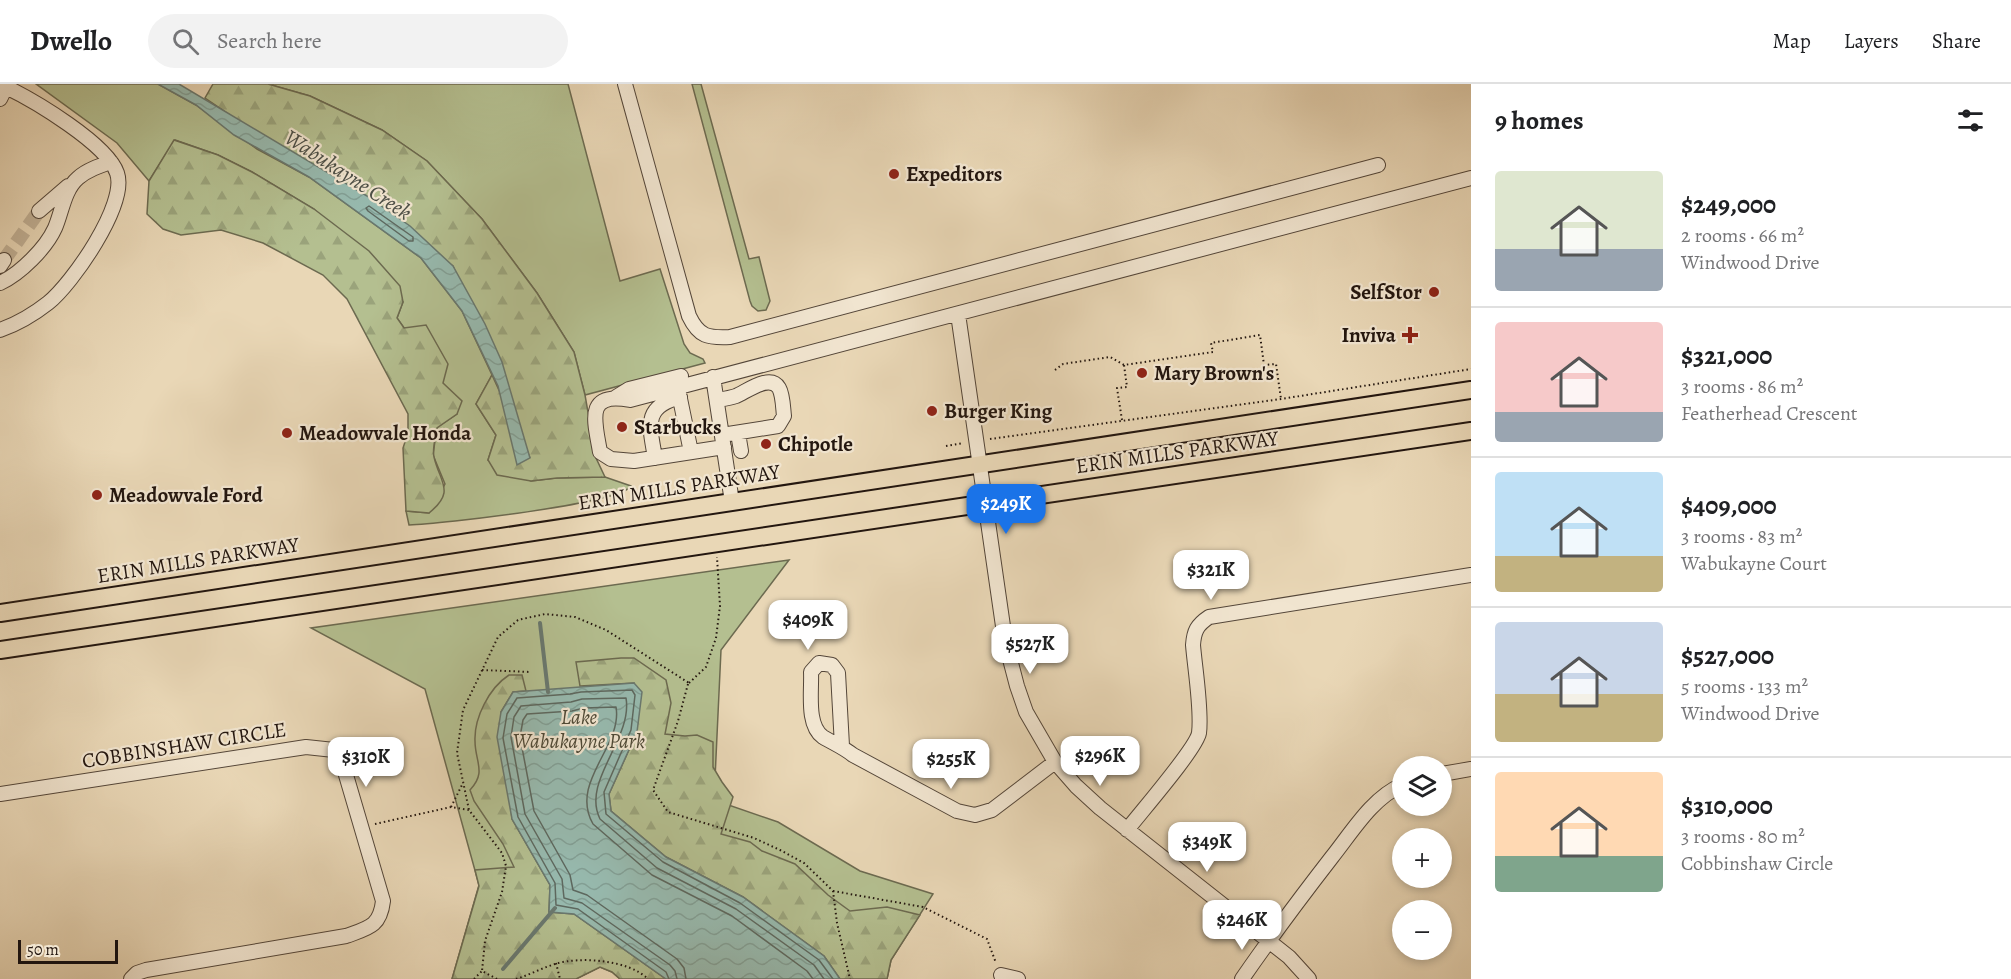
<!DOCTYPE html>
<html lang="en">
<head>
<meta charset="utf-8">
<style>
	:root { --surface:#fff; --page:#f2f2f2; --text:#202124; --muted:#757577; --line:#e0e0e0; --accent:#1a73e8 }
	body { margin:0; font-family:Alegreya,serif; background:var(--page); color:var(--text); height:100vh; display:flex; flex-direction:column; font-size:22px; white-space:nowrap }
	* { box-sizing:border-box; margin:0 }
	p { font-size:20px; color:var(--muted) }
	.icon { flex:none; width:33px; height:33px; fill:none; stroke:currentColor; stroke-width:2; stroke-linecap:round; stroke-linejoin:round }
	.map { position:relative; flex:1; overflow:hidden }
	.sheet { display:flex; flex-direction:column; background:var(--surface); width:540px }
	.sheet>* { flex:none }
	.buttons { position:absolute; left:1392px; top:672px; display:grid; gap:12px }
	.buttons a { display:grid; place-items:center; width:60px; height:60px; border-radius:50%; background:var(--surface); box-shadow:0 3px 9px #0003; font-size:30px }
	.scale { position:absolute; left:18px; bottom:15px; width:100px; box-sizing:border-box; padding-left:6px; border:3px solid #23160f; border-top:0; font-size:16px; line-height:21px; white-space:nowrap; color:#23160f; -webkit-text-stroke:4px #f1e5d0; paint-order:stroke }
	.price { position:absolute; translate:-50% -51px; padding:0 14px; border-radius:12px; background:#fff; color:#222; font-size:20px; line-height:39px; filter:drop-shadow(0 2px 3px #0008) }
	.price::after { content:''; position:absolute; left:50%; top:36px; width:18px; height:14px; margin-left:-9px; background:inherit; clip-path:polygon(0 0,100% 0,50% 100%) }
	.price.selected { background:var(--accent); color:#fff }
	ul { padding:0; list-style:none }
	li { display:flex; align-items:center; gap:18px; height:150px; padding:0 24px }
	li+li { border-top:2px solid var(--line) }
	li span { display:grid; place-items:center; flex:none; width:168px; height:120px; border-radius:6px; color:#555 }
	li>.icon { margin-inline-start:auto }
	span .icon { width:72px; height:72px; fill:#fffc; stroke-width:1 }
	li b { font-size:26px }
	h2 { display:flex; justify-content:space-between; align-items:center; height:72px; padding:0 24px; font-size:26px }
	header { display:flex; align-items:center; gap:36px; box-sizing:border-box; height:84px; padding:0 30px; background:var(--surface); border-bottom:2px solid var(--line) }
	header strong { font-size:28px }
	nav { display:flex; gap:33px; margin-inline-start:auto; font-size:21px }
	.search { width:420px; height:54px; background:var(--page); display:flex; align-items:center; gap:15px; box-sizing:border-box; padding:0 21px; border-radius:33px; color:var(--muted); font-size:22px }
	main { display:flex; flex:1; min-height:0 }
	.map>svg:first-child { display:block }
	.green { fill:#b4bf90; stroke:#6c6a50; stroke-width:1.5 }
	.forest { fill:url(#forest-firs); stroke:#6c6a50; stroke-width:1.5 }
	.water { fill:url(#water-waves); stroke:#69786f; stroke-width:1.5 }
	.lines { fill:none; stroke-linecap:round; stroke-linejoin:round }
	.shore { stroke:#5d685f; stroke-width:1.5 }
	.stream { stroke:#69786f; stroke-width:4 }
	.minor-tunnel { stroke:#c1b095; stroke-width:14; stroke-dasharray:14 7; stroke-linecap:butt }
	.minor-casing { stroke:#544639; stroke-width:16 }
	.major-casing { stroke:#23160f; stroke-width:20 }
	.path { stroke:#23160f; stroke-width:2; stroke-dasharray:1.5 3; stroke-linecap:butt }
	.minor { stroke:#f1e5d0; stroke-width:14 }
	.major { stroke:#e9d7b6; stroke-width:16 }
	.poi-dot { fill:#8f2418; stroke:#f1e5d0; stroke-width:2 }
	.labels { text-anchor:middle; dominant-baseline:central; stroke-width:4.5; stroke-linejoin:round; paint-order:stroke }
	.poi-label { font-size:21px; font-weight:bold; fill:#23160f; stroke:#f1e5d0; text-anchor:start }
	.street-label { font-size:21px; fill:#23160f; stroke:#f1e5d0 }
	.park-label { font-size:21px; font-style:italic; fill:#4e4936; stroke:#f1e5d0 }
	.water-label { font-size:22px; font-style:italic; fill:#4c4f47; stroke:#f1e5d0 }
</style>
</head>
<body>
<header>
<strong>Dwello</strong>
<div class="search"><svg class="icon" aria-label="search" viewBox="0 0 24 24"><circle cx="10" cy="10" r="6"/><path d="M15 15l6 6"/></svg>Search here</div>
<nav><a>Map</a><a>Layers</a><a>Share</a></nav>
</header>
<main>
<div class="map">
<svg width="1471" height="895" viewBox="0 0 1471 895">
	<defs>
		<pattern id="forest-firs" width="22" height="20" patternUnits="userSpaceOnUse" patternTransform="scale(1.5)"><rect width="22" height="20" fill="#b4bf90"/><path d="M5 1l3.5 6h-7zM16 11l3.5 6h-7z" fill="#9aa37b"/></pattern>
		<pattern id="water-waves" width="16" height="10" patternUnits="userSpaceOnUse" patternTransform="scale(1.5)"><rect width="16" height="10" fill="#97baaf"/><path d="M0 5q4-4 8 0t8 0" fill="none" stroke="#829f95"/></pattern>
	</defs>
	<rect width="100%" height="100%" fill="#e9d7b6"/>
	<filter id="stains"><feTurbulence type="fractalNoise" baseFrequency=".00333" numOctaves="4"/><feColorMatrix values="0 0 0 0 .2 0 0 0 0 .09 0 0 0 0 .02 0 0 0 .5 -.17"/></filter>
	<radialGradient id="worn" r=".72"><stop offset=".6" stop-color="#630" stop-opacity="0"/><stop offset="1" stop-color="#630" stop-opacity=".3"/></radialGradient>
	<!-- green -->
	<path class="green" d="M36,0H158L196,21L257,65L309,93L421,174L462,227L492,291L476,320L496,351L488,376L531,397L556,394L605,393L631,402C619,420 440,440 409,441L406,427L429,429L445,400L433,371L437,343L457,330L443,299L397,234L403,218L314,125L252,88L218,71L175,56L149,97L117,59Z
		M268,0H568L620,197L660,185L684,260L690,269L703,275L705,279L585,311L574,268L537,209L482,135L427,77L382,46L310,12Z
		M692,0H701L749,175L759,173L770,217L766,226L758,227L752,222L750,217Z
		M789,476L721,566L714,716L778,738L860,787L933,810L891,876L887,895H620L612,888L600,883L576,895H452L479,801L425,605L311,544Z"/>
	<!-- forest -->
	<path class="forest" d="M213,0H268L310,12L382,46L427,77L482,135L537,209L574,268L585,311L596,374L605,393L557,394L531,397L497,391L488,376L496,351L476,320L492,291L530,374L453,182L205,14Z
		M174,56L218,71L252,88L314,125L369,167L400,202L403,218L397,234L404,244L426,241L448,280L443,299L462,317L457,330L437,344C436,352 432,364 434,373C440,399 456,407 429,429L406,427L403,364L408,349V330L347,215L323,191L263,159L221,146L181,151L163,145L147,130L149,97Z
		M621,574H634L666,596L671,619L665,650L685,652L697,651L713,658V683L722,698L733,713L721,750L750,758L762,767L795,780L828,811L850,827L887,823L920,831L891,876L887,895H840L824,872L743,813L666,773L611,727L609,710L637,648L634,599L580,602L576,578Z
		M509,591H522L526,607L513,608L501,628L512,735L550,801L549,828L574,830L666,895H620L612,888L600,883L576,895H452L479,802L475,786L514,783L503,760L474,717L470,706C487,688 475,678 475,657C474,634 489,604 509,591Z"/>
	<!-- water -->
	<path class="water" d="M158,0H179L367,112L410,142L453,182L485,240L502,278L530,374L517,381L498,302L462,227L421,174L309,93L234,51L196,21Z
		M634,599L642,608L637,648L609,710L611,727L666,773L743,813L824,872L840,895H666L574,830L549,828L550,801L512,735L497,653L501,628L513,608Z"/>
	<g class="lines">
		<!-- shore -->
		<path class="shore" d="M369,122L413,153V157H409L368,127L366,124Z
			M669,895L666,888L578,825L556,821L555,799L518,733L503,654L507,630L517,614L570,610L581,608L632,606L635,611L631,646L604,708L606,730L663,778L740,819L819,876L833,895
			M677,895L675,887L670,881L582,819L564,814L562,795L525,730L511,653L514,633L521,622L571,618L582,615L626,614C633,655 581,697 600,735L657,784L736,825L814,881L824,895
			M686,895L684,884L677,875L587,811L573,806L570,791L534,727L520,653L523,636L527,630L572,627L584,624L616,623C623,662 569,698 593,740L652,791L732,832L807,887L813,895"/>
		<!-- stream -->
		<path class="stream" d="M540,539L548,608
			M503,885L555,824"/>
		<!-- minor-tunnel -->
		<path class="minor-tunnel" d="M4,176L39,127"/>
		<defs>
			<path id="minor" d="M625,0L689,232C699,253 708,254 730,253L1378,81
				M0,15L6,3L2,0
				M39,127L68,102
				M0,182L4,176
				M0,199C20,190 46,164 55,144C62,128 64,106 78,94C87,86 99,82 111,78
				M958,230L1005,556L1017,602L1026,628L1055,678L1076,702L1100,724L1289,873L1309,895
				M0,246C17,240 34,230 48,219C72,200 128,120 117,89C107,60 35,17 6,3
				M713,293L732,418
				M678,305L691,368
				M616,313L629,305L681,292
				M717,316C723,315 730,314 736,312C746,308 770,289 779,304C783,311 783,324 784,332L778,342L722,351
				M738,349L741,367
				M724,363L634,377L611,375L600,368C595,338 584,307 630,316L1471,94
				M655,374C650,343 642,323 680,313
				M842,662L838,589L832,581L819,579L811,588C812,607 806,641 823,653C833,659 843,663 853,671L957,727L975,731L992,726L1055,678
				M1442,690L1471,685
				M0,710L306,663L334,666L341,674L383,817C380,843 368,844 346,852L146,886L137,889L131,895
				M1127,746C1140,729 1196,665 1199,649C1202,627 1195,585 1193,561C1194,547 1197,541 1209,533L1471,491
				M1001,891L1018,895
				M1242,895C1271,853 1301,813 1332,773C1352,748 1372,714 1402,701"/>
			<path id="major" d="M0,529L1471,306
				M0,566L1471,347"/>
		</defs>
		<!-- minor casing -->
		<use href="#minor" class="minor-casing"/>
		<!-- major casing -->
		<use href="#major" class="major-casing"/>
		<!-- path -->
		<path class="path" d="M1055,286L1063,280L1110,273L1124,281
			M1122,336L1117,304L1127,303L1124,281L1213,268L1211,259L1260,251L1264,281L1276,280L1281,315
			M990,355L1281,315L1471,285
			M946,362L963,359
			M482,586L530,588
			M689,599L706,583L716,554L720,522L717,473
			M688,600L678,637L653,706L668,728L754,754L780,766L804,779L833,807L837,839L850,895
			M451,723L463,699
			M375,740L451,723L469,726
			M833,807L923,823L987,855L996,879
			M556,879L560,895
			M474,895L482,887
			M497,895L482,887L485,857L502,808L506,782L502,769L469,726L457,669L463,626L498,553L518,536L545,530L575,533L606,546L689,599
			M516,895C529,891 542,884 555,880C580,872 629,876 648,895"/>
		<!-- minor -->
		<use href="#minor" class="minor"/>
		<!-- major -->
		<use href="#major" class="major"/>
	</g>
	<!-- markers -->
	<g class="poi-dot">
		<circle cx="894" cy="90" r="6"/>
		<circle cx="1434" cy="208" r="6"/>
		<path d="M1407 242h6v6h6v6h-6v6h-6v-6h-6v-6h6z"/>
		<circle cx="1142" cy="289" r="6"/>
		<circle cx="932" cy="327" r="6"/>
		<circle cx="622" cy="343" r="6"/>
		<circle cx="287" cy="349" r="6"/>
		<circle cx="766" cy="360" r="6"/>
		<circle cx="97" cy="411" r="6"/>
	</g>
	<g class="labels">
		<!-- poi labels -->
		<g class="poi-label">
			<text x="906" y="90">Expeditors</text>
			<text x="1422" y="208" text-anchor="end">SelfStor</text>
			<text x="1396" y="251" text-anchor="end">Inviva</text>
			<text x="1154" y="289">Mary Brown's</text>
			<text x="944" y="327">Burger King</text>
			<text x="634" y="343">Starbucks</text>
			<text x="299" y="349">Meadowvale Honda</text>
			<text x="778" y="360">Chipotle</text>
			<text x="109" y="411">Meadowvale Ford</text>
		</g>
		<!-- street labels -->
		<g class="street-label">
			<text transform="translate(1177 368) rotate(-8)">ERIN MILLS PARKWAY</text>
			<text transform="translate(679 403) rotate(-9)">ERIN MILLS PARKWAY</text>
			<text transform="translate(198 476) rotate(-9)">ERIN MILLS PARKWAY</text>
			<text transform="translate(184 661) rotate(-9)">COBBINSHAW CIRCLE</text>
		</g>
		<!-- park labels -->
		<g class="park-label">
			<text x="579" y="633">Lake<tspan x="579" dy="24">Wabukayne Park</tspan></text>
		</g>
		<!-- water labels -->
		<g class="water-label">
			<text transform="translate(348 91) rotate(33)">Wabukayne Creek</text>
		</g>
	</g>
	<rect width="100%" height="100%" filter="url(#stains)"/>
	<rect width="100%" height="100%" fill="url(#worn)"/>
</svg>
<div class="buttons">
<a><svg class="icon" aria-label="layers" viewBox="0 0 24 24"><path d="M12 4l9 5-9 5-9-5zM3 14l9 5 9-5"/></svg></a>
<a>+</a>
<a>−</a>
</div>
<div class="scale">50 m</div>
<b class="price selected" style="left:1006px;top:451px">$249K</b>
<b class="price" style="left:1211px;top:517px">$321K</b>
<b class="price" style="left:808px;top:567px">$409K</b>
<b class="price" style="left:1030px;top:591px">$527K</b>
<b class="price" style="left:1100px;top:703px">$296K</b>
<b class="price" style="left:366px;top:704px">$310K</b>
<b class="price" style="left:951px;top:706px">$255K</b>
<b class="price" style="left:1207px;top:789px">$349K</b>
<b class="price" style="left:1242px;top:867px">$246K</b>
</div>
<section class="sheet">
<h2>9 homes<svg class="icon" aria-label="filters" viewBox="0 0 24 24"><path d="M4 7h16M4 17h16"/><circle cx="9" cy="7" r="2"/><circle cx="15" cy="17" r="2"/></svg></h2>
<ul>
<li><span style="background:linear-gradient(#dfe7d0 65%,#9aa5b1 0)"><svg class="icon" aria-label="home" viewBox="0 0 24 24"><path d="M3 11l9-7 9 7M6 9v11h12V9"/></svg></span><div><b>$249,000</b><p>2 rooms · 66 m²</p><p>Windwood Drive</p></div></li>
<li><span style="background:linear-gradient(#f6c9c9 75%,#9aa5b1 0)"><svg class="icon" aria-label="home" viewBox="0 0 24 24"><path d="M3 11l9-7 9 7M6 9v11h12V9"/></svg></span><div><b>$321,000</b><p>3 rooms · 86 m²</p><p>Featherhead Crescent</p></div></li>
<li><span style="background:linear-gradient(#bfe0f5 70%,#c2b280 0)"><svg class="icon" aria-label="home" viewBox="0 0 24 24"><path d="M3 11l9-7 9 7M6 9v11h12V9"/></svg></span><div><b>$409,000</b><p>3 rooms · 83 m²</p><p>Wabukayne Court</p></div></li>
<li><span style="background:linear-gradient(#c9d6e8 60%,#c2b280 0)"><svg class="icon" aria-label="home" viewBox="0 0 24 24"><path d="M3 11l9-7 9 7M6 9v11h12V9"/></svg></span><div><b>$527,000</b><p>5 rooms · 133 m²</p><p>Windwood Drive</p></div></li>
<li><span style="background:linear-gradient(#ffd9b3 70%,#7fa58c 0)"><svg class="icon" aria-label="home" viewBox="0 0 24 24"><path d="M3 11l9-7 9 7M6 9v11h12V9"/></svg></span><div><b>$310,000</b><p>3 rooms · 80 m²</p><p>Cobbinshaw Circle</p></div></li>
</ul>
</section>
</main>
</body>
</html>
